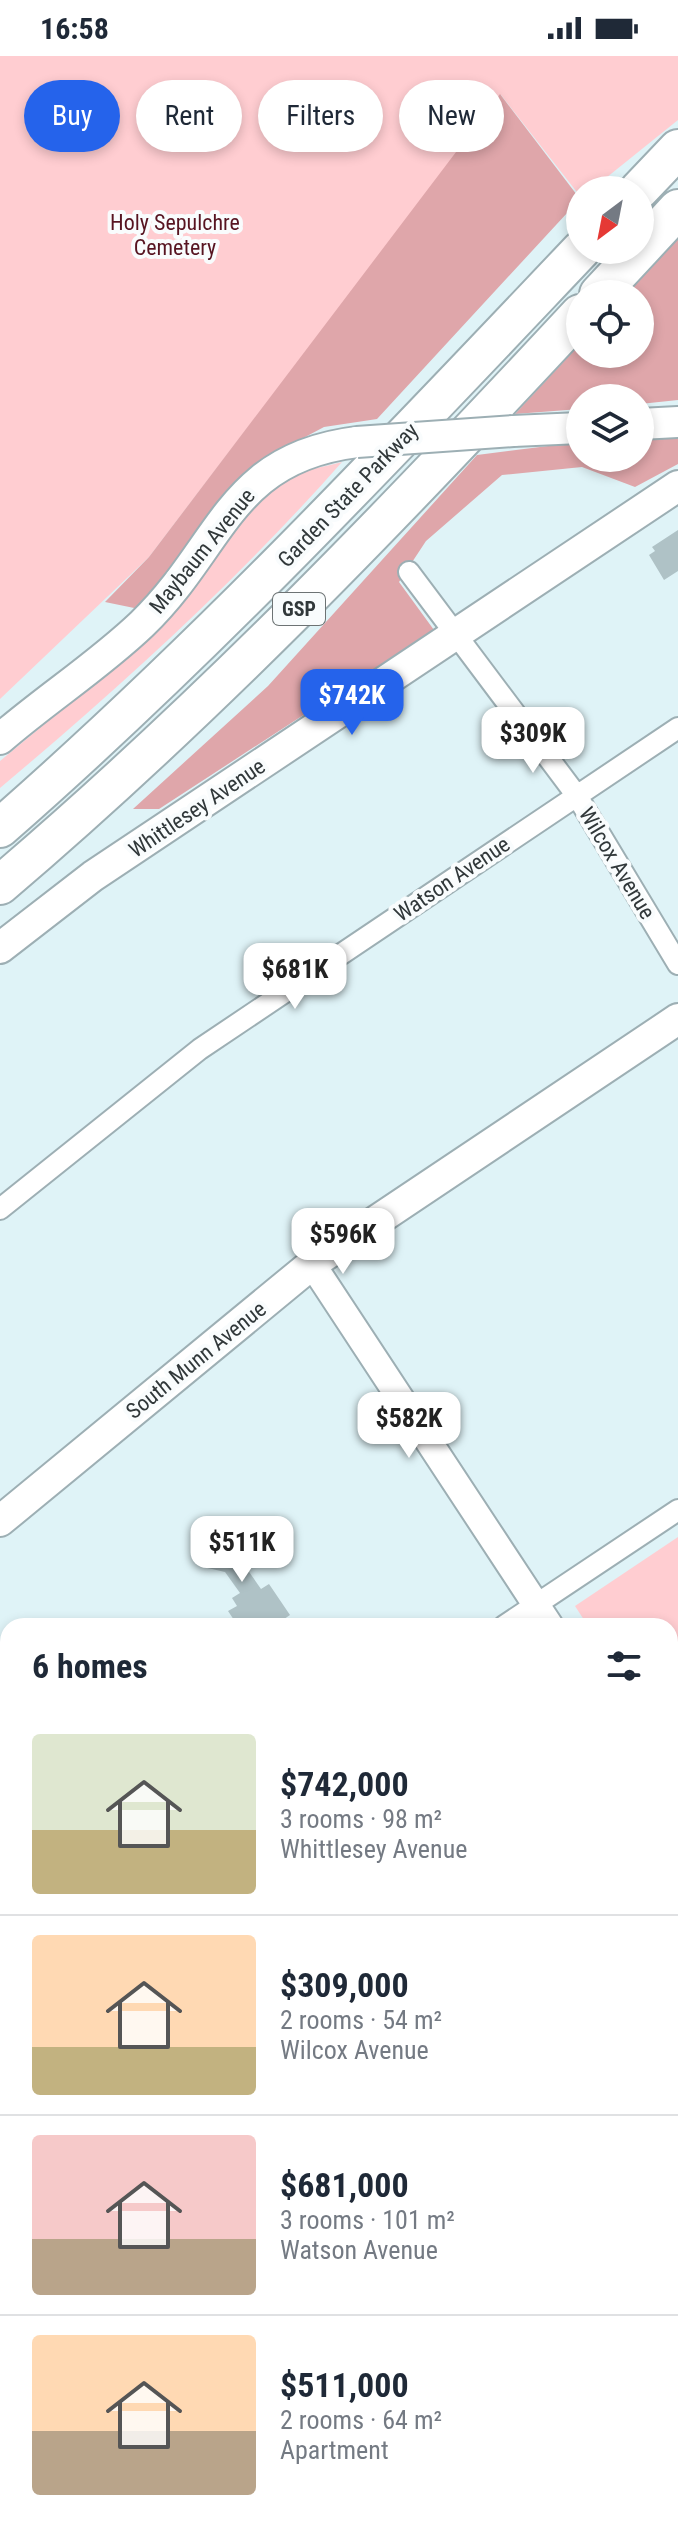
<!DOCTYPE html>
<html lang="en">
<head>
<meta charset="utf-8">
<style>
	:root { --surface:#fff; --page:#f2f2f3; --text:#1f2937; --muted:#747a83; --line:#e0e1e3; --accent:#2563eb }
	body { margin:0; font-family:"Roboto Condensed",sans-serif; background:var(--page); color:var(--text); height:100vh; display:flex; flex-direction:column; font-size:30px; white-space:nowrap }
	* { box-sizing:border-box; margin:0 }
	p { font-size:26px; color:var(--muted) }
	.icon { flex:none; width:44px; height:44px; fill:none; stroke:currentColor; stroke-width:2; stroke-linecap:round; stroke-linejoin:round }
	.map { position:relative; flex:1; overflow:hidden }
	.panel { position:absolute; left:0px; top:1562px; width:678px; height:914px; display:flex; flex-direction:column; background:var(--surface); border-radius:24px 24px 0 0; box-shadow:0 4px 12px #0003 }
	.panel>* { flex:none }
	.top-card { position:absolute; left:24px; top:24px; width:630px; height:72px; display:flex; gap:16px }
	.needle { width:52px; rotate:212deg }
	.fabs { position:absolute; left:566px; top:120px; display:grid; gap:16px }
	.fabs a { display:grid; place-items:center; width:88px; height:88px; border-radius:50%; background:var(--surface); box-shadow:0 4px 12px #0003; font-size:40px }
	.price { position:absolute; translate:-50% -68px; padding:0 18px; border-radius:16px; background:#fff; color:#222; font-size:26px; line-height:52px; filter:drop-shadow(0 2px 4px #0008) }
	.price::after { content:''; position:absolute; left:50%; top:48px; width:24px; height:18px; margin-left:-12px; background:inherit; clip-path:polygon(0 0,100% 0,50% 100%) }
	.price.on { background:var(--accent); color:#fff }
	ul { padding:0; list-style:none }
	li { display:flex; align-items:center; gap:24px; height:200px; padding:0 32px }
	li+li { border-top:2px solid var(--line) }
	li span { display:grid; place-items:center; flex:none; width:224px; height:160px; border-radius:8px; color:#555 }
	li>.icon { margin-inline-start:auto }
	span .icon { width:96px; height:96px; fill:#fffc; stroke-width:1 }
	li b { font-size:34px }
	h2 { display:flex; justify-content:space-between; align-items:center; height:96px; padding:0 32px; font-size:34px }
	.chip { padding:0 28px; border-radius:36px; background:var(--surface); box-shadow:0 4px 12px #0003; font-size:28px; line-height:72px }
	.chip.on { background:var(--accent); color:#fff }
	.status { display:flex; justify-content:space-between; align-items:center; height:56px; padding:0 40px; background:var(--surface); direction:ltr }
	.status svg { height:22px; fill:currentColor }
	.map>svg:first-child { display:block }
	.green { fill:#ffcdd1 }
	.forest { fill:#dfa6aa }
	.building { fill:#afc2c6 }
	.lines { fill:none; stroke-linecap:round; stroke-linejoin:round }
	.minor-casing { stroke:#9dafb4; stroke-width:24 }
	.tertiary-casing { stroke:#9dafb4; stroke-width:30 }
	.secondary-casing { stroke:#9dafb4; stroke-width:34 }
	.primary-casing { stroke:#9dafb4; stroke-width:38 }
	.motorway-casing { stroke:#9dafb4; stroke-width:42 }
	.minor { stroke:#fff; stroke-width:20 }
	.tertiary { stroke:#fff; stroke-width:26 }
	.secondary { stroke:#fff; stroke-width:30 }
	.primary { stroke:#fff; stroke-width:34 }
	.motorway { stroke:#fff; stroke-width:38 }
	.secondary-bridge-casing { stroke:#9dafb4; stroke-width:34; stroke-linecap:butt }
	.secondary-bridge { stroke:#fff; stroke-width:30 }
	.labels { text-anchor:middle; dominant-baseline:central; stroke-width:8; stroke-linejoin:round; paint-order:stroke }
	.shield { fill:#f9fcfd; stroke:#6d7374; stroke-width:2 }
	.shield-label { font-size:20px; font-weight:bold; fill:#31383a }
	.park-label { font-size:22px; fill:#571421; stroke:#f9fcfd }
	.street-label { font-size:22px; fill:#31383a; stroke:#f9fcfd }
</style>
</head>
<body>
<div class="status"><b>16:58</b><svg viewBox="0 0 49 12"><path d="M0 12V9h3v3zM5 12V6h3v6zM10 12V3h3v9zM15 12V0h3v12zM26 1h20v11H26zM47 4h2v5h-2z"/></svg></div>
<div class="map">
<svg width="678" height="2475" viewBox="0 0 678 2475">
	<rect width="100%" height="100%" fill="#dff3f7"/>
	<!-- green -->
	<path class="green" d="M0,0H678V64L591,134H580V140L501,39L149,501L0,643Z
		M342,406C238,524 120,631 0,732V705L165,568C202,529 244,443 288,421C304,414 324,411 342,406Z
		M678,1481V1704L670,1692V1570H588L575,1550Z"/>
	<!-- forest -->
	<path class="forest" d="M500,38L580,143L377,363L324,371L256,407L216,450L139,553L105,546L149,501Z
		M678,181V344L640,348V342H580V353L515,358L580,288V298H640V238H626Z
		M678,373V408L635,431L582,411L502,419L426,485L399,526L434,574L159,753H133L268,630L477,399L580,386V402H640V378Z"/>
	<!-- building -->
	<path class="building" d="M678,474V515L664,524L649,499L655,495L652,491Z
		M206,1475L241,1483L238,1500L261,1533L269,1528L290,1559L274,1570H238L228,1555L237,1550L232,1542L240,1537L225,1516L199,1510Z"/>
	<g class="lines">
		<defs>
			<path id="minor" d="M409,516L577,740L678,908
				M0,1153L200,993L678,672
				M504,1570L678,1454
				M0,1919L8,1914
				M670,2015L678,2010
				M0,2465L8,2459
				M514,2468L518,2475"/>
			<path id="tertiary" d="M312,1208L550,1570
				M670,1749L678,1761
				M0,2186L8,2182"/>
			<path id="secondary" d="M640,368L678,366
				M513,375L580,372
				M0,683C46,643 98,610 142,568C223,490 228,402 357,386
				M0,892L93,820L678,430
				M0,1465L312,1208L678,963"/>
			<path id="primary" d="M0,1947L8,1976
				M144,2468L146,2475"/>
			<path id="motorway" d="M639,134L678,93
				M640,194L678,153
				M599,238L640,194
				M0,772C206,592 393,392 581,194
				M0,829C207,653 395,457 580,258"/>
		</defs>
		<!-- minor casing -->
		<use href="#minor" class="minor-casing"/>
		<!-- tertiary casing -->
		<use href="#tertiary" class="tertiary-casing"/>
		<!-- secondary casing -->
		<use href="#secondary" class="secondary-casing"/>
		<!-- primary casing -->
		<use href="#primary" class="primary-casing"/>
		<!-- motorway casing -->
		<use href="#motorway" class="motorway-casing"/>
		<!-- minor -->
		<use href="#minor" class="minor"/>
		<!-- tertiary -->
		<use href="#tertiary" class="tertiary"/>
		<!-- secondary -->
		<use href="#secondary" class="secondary"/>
		<!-- primary -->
		<use href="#primary" class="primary"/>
		<!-- motorway -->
		<use href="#motorway" class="motorway"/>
		<defs>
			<path id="secondary-bridge" d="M357,386L513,375"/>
		</defs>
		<!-- secondary-bridge casing -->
		<use href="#secondary-bridge" class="secondary-bridge-casing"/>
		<!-- secondary-bridge -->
		<use href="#secondary-bridge" class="secondary-bridge"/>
	</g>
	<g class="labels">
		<!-- shield labels -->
		<rect class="shield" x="273" y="537" width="52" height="32" rx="6"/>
		<g class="shield-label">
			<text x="299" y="553">GSP</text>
		</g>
		<!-- park labels -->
		<g class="park-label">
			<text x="175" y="166">Holy Sepulchre<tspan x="175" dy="25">Cemetery</tspan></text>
		</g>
		<!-- street labels -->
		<g class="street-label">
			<text transform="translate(348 439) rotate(-46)">Garden State Parkway</text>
			<text transform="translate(202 495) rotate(-51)">Maybaum Avenue</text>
			<text transform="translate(197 752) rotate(-34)">Whittlesey Avenue</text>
			<text transform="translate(617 807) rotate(59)">Wilcox Avenue</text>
			<text transform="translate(452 823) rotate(-34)">Watson Avenue</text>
			<text transform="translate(196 1304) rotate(-39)">South Munn Avenue</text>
		</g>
	</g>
</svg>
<div class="fabs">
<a><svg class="needle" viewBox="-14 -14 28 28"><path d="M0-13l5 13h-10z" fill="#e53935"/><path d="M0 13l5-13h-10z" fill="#747a83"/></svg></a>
<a><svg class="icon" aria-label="locate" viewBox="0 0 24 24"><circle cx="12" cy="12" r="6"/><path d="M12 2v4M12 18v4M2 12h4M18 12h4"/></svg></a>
<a><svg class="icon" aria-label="layers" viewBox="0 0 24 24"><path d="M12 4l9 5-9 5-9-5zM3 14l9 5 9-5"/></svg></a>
</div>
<b class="price on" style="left:352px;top:681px">$742K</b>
<b class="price" style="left:533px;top:719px">$309K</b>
<b class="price" style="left:295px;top:955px">$681K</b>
<b class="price" style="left:343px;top:1220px">$596K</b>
<b class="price" style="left:409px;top:1404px">$582K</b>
<b class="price" style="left:242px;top:1528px">$511K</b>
<div class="top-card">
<a class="chip on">Buy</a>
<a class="chip">Rent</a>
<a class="chip">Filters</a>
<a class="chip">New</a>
</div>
<section class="panel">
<h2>6 homes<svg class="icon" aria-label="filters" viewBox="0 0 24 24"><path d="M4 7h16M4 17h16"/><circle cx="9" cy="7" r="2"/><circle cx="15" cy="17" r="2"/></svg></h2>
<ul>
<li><span style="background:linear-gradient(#dfe7d0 60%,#c2b280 0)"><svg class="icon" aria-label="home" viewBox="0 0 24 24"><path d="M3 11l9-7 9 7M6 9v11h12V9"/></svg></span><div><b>$742,000</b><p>3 rooms · 98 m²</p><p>Whittlesey Avenue</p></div></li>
<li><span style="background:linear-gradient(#ffd9b3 70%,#c2b280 0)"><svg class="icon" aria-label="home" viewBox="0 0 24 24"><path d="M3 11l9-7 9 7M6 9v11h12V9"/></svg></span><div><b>$309,000</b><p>2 rooms · 54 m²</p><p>Wilcox Avenue</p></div></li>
<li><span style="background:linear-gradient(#f6c9c9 65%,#b9a48a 0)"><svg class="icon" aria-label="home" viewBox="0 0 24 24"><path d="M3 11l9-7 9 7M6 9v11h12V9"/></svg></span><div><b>$681,000</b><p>3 rooms · 101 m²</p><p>Watson Avenue</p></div></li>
<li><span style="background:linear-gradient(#ffd9b3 60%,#b9a48a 0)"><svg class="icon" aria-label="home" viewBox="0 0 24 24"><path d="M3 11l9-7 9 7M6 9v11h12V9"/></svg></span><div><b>$511,000</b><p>2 rooms · 64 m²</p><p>Apartment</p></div></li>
</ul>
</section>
</div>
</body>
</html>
